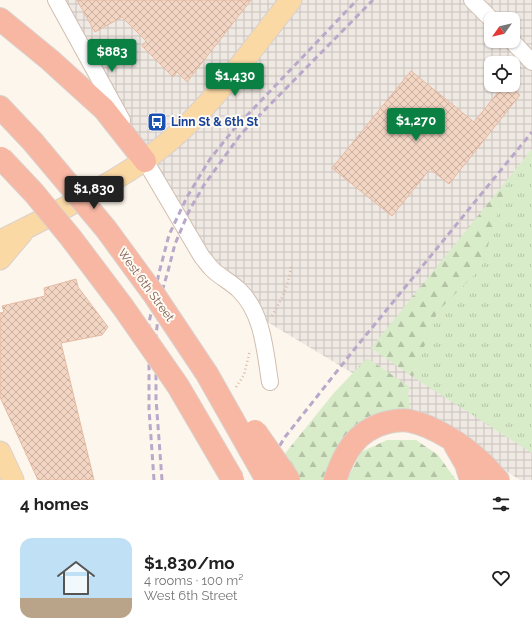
<!DOCTYPE html>
<html lang="en">
<head>
<meta charset="utf-8">
<style>
	:root { --surface:#fff; --page:#f2f2f2; --text:#222; --muted:#767676; --accent:#0b8043 }
	body { margin:0; font-family:Raleway,sans-serif; background:var(--page); color:var(--text); height:100vh; display:flex; flex-direction:column; font-size:15px; white-space:nowrap }
	* { box-sizing:border-box; margin:0 }
	p { font-size:13px; color:var(--muted) }
	.icon { flex:none; width:22px; height:22px; fill:none; stroke:currentColor; stroke-width:2; stroke-linecap:round; stroke-linejoin:round }
	.map { position:relative; height:480px; overflow:hidden }
	.details { display:flex; flex-direction:column; background:var(--surface); flex:1 }
	.details>* { flex:none }
	.needle { width:26px; rotate:236deg }
	.tools { position:absolute; left:484px; top:12px; display:grid; gap:8px }
	.tools a { display:grid; place-items:center; width:36px; height:36px; border-radius:8px; background:var(--surface); box-shadow:0 1px 3px #0004; font-size:20px }
	.price { position:absolute; translate:-50% -34px; padding:0 9px; border-radius:4px; background:var(--accent); color:#fff; font-size:13px; line-height:26px; filter:drop-shadow(0 1px 2px #0008) }
	.price::after { content:''; position:absolute; left:50%; top:24px; width:12px; height:9px; margin-left:-6px; background:inherit; clip-path:polygon(0 0,100% 0,50% 100%) }
	.price.current { background:#222; color:#fff }
	ul { padding:0; list-style:none }
	li { display:flex; align-items:center; gap:12px; height:100px; padding:0 20px }
	li span { display:grid; place-items:center; flex:none; width:112px; height:80px; border-radius:12px; color:#555 }
	li>.icon { margin-inline-start:auto }
	span .icon { width:48px; height:48px; fill:#fffc; stroke-width:1 }
	li b { font-size:17px }
	h2 { display:flex; justify-content:space-between; align-items:center; height:48px; padding:0 20px; font-size:17px }
	.map>svg:first-child { display:block }
	.industrial { fill:url(#industrial-grid); fill-rule:evenodd }
	.grass { fill:url(#grass-tufts) }
	.forest { fill:url(#forest-firs) }
	.building { fill:url(#building-cross-hatch); stroke:#e6bba3 }
	.lines { fill:none; stroke-linecap:round; stroke-linejoin:round }
	.minor-casing { stroke:#d1beb0; stroke-width:18 }
	.major-casing { stroke:#dad1cd; stroke-width:23 }
	.highway-casing { stroke:#dad1cd; stroke-width:24 }
	.path { stroke:#d9b8a5; stroke-width:2.5; stroke-dasharray:1 3; stroke-linecap:butt }
	.minor { stroke:#fff; stroke-width:16 }
	.major { stroke:#fbd9a5; stroke-width:21 }
	.highway { stroke:#f7b7a3; stroke-width:22 }
	.rail { stroke:#b9a8c9; stroke-width:3; stroke-dasharray:6 4; stroke-linecap:butt }
	.highway-bridge-casing { stroke:#dad1cd; stroke-width:24; stroke-linecap:butt }
	.highway-bridge { stroke:#f7b7a3; stroke-width:22 }
	.labels { text-anchor:middle; dominant-baseline:central; stroke-width:4; stroke-linejoin:round; paint-order:stroke }
	.transit-label { font-size:12px; font-weight:bold; fill:#164399; stroke:#fffaf3; text-anchor:start }
	.street-label { font-size:12px; fill:#7a5c4d; stroke:#fffaf3 }
</style>
</head>
<body>
<div class="map">
<svg width="532" height="480" viewBox="0 0 532 480">
	<defs>
		<pattern id="industrial-grid" width="8" height="8" patternUnits="userSpaceOnUse"><rect width="8" height="8" fill="#efe9e4"/><path d="M0 4h8M4 0v8" fill="none" stroke="#c7c0bb"/></pattern>
		<pattern id="grass-tufts" width="24" height="20" patternUnits="userSpaceOnUse"><rect width="24" height="20" fill="#d8ecc9"/><path d="M3 7l-1-3M5 7V3M7 7l1-3M15 17l-1-3M17 17v-4M19 17l1-3" fill="none" stroke="#b4c2a5"/></pattern>
		<pattern id="forest-firs" width="22" height="20" patternUnits="userSpaceOnUse"><rect width="22" height="20" fill="#d8ecc9"/><path d="M5 1l3.5 6h-7zM16 11l3.5 6h-7z" fill="#b4c2a5"/></pattern>
		<pattern id="building-cross-hatch" width="8" height="8" patternUnits="userSpaceOnUse"><rect width="8" height="8" fill="#f3d5c3"/><path d="M0 0l8 8M0 8l8-8" fill="none" stroke="#cab0a1"/></pattern>
	</defs>
	<rect width="100%" height="100%" fill="#fdf6ec"/>
	<!-- industrial -->
	<path class="industrial" d="M51,0H532V480H520L379,389L249,311L213,269ZM491,19H513V41H491ZM491,63H513V85H491Z"/>
	<!-- grass -->
	<path class="grass" d="M532,155V453L413,377L437,312L481,268L506,185Z"/>
	<!-- forest -->
	<path class="forest" d="M532,149V155L506,185L481,268L437,312L413,377L371,348Z
		M367,358L410,387L408,393L411,414L385,415L328,480H299L283,456L333,394Z
		M387,440H416L438,455L456,480H347L361,452Z"/>
	<!-- building -->
	<path class="building" d="M77,0H251L187,82L177,72L173,77L142,46L146,41L122,17L95,32Z
		M411,71L474,122L504,85H508L520,95L449,184L430,169L392,216L332,168Z
		M76,279L78,287L108,327L102,335L61,343L94,480H38L0,397V313L4,312L2,306L45,296L44,288Z"/>
	<g class="lines">
		<defs>
			<path id="minor" d="M56,0L122,120
				M472,0L491,19
				M512,41L532,62
				M140,152L202,257C205,260 208,265 212,269C220,277 231,282 239,290C263,313 265,351 270,382"/>
			<path id="major" d="M0,241C29,227 56,213 84,197C124,175 160,153 192,120C228,84 259,40 291,0
				M0,259L22,233
				M0,452L13,480"/>
			<path id="highway" d="M0,19L50,60L104,109L145,161
				M0,107L33,142
				M455,445L466,464L471,480
				M335,480C344,453 356,431 385,423C393,421 402,419 410,421C434,426 463,445 481,462C487,467 492,474 498,480"/>
		</defs>
		<!-- minor casing -->
		<use href="#minor" class="minor-casing"/>
		<!-- major casing -->
		<use href="#major" class="major-casing"/>
		<!-- highway casing -->
		<use href="#highway" class="highway-casing"/>
		<!-- path -->
		<path class="path" d="M272,316C282,299 288,287 291,267
			M236,387L244,375L250,350"/>
		<!-- minor -->
		<use href="#minor" class="minor"/>
		<!-- major -->
		<use href="#major" class="major"/>
		<!-- highway -->
		<use href="#highway" class="highway"/>
		<!-- rail -->
		<path class="rail" d="M154,480L149,409V323L159,273L169,235L187,197L210,159L234,129L357,0
			M162,480L156,399V335L161,295L168,271L175,244L189,211L204,185L241,134L373,0
			M259,480L285,437L353,351L532,132"/>
		<defs>
			<path id="highway-bridge" d="M33,142L106,229L155,296L207,374L267,480
				M1,158L34,193L71,238L123,307L178,386L233,480
				M255,431L289,480"/>
		</defs>
		<!-- highway-bridge casing -->
		<use href="#highway-bridge" class="highway-bridge-casing"/>
		<!-- highway-bridge -->
		<use href="#highway-bridge" class="highway-bridge"/>
	</g>
	<!-- icons -->
	<defs>
		<symbol id="bus-square" viewBox="-11 -11 22 22"><rect x="-9" y="-9" width="18" height="18" rx="4" fill="#1a4fb4" stroke="#fffaf3"/><path d="M-5-6H5V4H4V6H2V4H-2V6H-4V4H-5ZM-3.5-4V0h7V-4ZM-3.5 1.2v1.5H-2V1.2ZM2 1.2v1.5H3.5V1.2Z" fill="#fff"/></symbol>
	</defs>
	<g fill-rule="evenodd">
		<use href="#bus-square" x="146" y="111" width="22" height="22"/>
	</g>
	<g class="labels">
		<!-- transit labels -->
		<g class="transit-label">
			<text x="171" y="122">Linn St &amp; 6th St</text>
		</g>
		<!-- street labels -->
		<g class="street-label">
			<text transform="translate(146 285) rotate(54)">West 6th Street</text>
		</g>
	</g>
</svg>
<div class="tools">
<a><svg class="needle" viewBox="-14 -14 28 28"><path d="M0-13l5 13h-10z" fill="#e53935"/><path d="M0 13l5-13h-10z" fill="#767676"/></svg></a>
<a><svg class="icon" aria-label="locate" viewBox="0 0 24 24"><circle cx="12" cy="12" r="6"/><path d="M12 2v4M12 18v4M2 12h4M18 12h4"/></svg></a>
</div>
<b class="price" style="left:112px;top:73px">$883</b>
<b class="price" style="left:235px;top:97px">$1,430</b>
<b class="price" style="left:416px;top:142px">$1,270</b>
<b class="price current" style="left:94px;top:210px">$1,830</b>
</div>
<section class="details">
<h2>4 homes<svg class="icon" aria-label="filters" viewBox="0 0 24 24"><path d="M4 7h16M4 17h16"/><circle cx="9" cy="7" r="2"/><circle cx="15" cy="17" r="2"/></svg></h2>
<ul>
<li><span style="background:linear-gradient(#bfe0f5 75%,#b9a48a 0)"><svg class="icon" aria-label="home" viewBox="0 0 24 24"><path d="M3 11l9-7 9 7M6 9v11h12V9"/></svg></span><div><b>$1,830/mo</b><p>4 rooms · 100 m²</p><p>West 6th Street</p></div><svg class="icon" aria-label="heart" viewBox="0 0 24 24"><path d="M12 20l-8-8c-3-5 5-10 8-4 3-6 11-1 8 4z"/></svg></li>
</ul>
</section>
</body>
</html>
